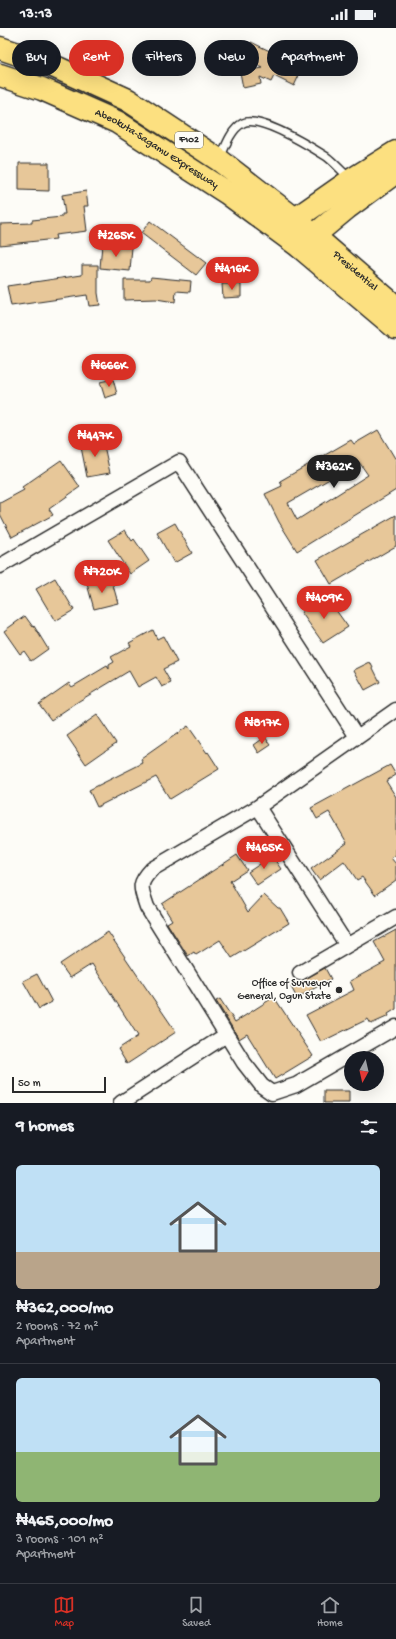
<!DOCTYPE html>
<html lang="en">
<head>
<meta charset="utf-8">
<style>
	:root { --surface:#171b24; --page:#242831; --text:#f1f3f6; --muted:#9ea1a6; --line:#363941; --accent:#d93025 }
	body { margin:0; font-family:"Gochi Hand",sans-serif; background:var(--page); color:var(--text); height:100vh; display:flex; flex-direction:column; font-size:15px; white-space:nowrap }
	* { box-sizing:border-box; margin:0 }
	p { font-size:13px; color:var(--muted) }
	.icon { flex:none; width:22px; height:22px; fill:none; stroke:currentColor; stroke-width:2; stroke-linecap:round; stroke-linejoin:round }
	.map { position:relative; height:1075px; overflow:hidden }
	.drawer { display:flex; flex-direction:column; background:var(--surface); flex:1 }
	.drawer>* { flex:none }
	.hud { position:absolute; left:12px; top:12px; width:372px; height:36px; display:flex; gap:8px }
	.needle { width:26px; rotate:188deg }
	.buttons { position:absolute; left:344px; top:1023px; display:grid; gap:8px }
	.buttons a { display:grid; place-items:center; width:40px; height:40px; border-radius:50%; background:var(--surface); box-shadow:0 4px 16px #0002; font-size:20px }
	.scale { position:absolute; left:12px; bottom:10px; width:94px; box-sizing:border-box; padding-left:4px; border:2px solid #2b2b2b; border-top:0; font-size:11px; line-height:14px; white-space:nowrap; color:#2b2b2b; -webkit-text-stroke:3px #fdfcf7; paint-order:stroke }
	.price { position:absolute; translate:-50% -34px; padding:0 9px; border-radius:14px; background:var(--accent); color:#fff; font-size:13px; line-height:26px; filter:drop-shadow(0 1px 2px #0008) }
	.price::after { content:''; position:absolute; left:50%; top:24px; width:12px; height:9px; margin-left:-6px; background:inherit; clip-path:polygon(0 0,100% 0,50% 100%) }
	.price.active { background:#222; color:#fff }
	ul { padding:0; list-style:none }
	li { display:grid; align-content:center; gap:8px; height:212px; padding:0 16px }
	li+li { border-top:1px solid var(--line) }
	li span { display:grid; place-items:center; height:124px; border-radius:6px; color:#555 }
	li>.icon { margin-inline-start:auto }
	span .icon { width:72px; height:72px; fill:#fffc; stroke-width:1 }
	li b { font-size:17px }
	h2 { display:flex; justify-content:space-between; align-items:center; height:48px; padding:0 16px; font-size:17px }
	.chip { padding:0 14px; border-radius:18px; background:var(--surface); box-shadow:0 4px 16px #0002; font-size:14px; line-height:36px }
	.chip.active { background:var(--accent); color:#fff }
	.status { display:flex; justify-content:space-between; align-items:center; height:28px; padding:0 20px; background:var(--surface); direction:ltr }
	.status svg { height:11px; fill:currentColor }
	.tab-bar { display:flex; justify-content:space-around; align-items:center; height:56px; border-top:1px solid var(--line); background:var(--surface); font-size:11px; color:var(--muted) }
	.tab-bar a { display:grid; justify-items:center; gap:2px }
	.tab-bar .active { color:var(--accent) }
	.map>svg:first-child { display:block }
	.building { fill:#e7c799; stroke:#2b2b2b; fill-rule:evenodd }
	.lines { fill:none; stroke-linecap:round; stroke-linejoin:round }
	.service-casing { stroke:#2b2b2b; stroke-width:10 }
	.minor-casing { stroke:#2b2b2b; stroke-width:17 }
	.primary-casing { stroke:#2b2b2b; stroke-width:25 }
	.trunk-casing { stroke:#2b2b2b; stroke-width:25 }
	.service { stroke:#fdfcf7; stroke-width:7 }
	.minor { stroke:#fdfcf7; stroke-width:14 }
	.primary { stroke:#fce080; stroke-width:22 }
	.trunk { stroke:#fce080; stroke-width:22 }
	.poi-dot { fill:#2b2b2b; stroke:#fdfcf7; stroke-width:1.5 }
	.labels { text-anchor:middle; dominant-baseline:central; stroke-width:3; stroke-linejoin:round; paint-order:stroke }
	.shield { fill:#fdfcf7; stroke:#6a6a68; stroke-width:1 }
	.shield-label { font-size:10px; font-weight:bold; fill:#2b2b2b }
	.street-label { font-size:11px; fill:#2b2b2b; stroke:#fdfcf7 }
	.poi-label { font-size:11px; fill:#2b2b2b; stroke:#fdfcf7; text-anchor:end }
</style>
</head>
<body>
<div class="status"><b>13:13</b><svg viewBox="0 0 49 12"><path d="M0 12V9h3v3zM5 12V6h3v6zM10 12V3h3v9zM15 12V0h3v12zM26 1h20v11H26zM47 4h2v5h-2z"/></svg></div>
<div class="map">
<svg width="396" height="1075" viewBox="0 0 396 1075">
	<rect width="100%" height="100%" fill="#fdfcf7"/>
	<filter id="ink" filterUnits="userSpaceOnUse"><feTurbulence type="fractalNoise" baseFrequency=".025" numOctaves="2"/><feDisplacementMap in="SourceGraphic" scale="8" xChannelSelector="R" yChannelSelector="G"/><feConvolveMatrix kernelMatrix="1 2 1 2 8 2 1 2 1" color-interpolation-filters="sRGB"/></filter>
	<g filter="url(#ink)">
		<!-- building -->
		<path class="building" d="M251,14L303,39L294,58L274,48L271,54L260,49L261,56L243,60L240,44L263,40L243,30Z
			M19,135H49V163L19,162Z
			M86,163L88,178H84L87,203L55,207L56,211L0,217V196L32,195V192L62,189V186H65L62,167Z
			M150,193L206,235L196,247L141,205Z
			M102,216L132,219L130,243L100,240Z
			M82,237H98V265L100,277L89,278L87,267L11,278L7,258L82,247Z
			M151,249L191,253L190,264L176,263L175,274L156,271L124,272V252H150Z
			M222,256H241V269L223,270Z
			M113,351L117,366L105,370L100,354Z
			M378,402L396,432V462L297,523L279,494L265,466L282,458L280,453L351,412L354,416ZM359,434L368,447L297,492L288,475Z
			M93,411L94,415L103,413L110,445L87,449L80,414Z
			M61,432L80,459L49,481L53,487L12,509L0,486V475L24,462L22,459Z
			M396,487V518L331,556L317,532Z
			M175,495L192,525L174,535L157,505Z
			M125,502L132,513L134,511L149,533L130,546L108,512Z
			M55,550L74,582L55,593L36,561Z
			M111,550L118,575L94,581L87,556Z
			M328,571L348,599L323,615L301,584L318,572L320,576Z
			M25,588L33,599L34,598L48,621L31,633L24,623L20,626L4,603Z
			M153,602L157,611L163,608L177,634L163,641L171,655L162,659L156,649L138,659L129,643L79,673L51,692L39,676L69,655L72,659L107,638L109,641V637L114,634L111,629L131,618L129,615Z
			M370,634L380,654L365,662L354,642Z
			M97,687L116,715L86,736L67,708Z
			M188,698L207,725L208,724L219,741L170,771L156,749L97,779L89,762L143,735L141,731Z
			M265,709L271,717L259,725L254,717Z
			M390,737L396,747L386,753L396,769V827L391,830L396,836V852L375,867L362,849L357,852L344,833L319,852L311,841L347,815L329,784L317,791L311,780Z
			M237,827L247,842L230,853L248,884L264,867L278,880H280L289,895L232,930L220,912L196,927L194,924L188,928L167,895L172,892L162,876Z
			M272,828L281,841L257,857L248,844Z
			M396,902V981L388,986L389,988L371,996L368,991L321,1014L306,987L354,962L350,953L385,934L374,914Z
			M108,904L176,1004L127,1036L118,1021L138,1008L92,936L70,950L60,936Z
			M325,940L331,951L297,970L291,959Z
			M37,946L52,974L39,981L23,953Z
			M274,969L313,1028L275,1051L247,1006L239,1011L216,973L220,971L235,994Z
			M324,1063H349V1075H324Z"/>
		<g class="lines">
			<defs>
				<path id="service" d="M220,131C225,119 231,101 243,95C260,87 311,119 327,129C335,135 342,144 350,150"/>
				<path id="minor" d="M0,538L179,434L357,709
					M396,682L258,779L152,841C137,857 141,860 147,879L244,1035L262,1058L272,1065L296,1057L396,999
					M258,779L346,916
					M300,945L396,889
					M121,1075L226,1007"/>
				<g id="primary">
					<path d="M396,144L347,180L300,219L396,300"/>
					<path d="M281,201L351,152L396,124"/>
					<path id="s1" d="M314,208L396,279"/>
				</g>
				<g id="trunk">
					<path d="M0,20L51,37L128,72L219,132L295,191L314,208"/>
					<path id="s2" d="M0,47L42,61L117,94L227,165L300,219"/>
				</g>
			</defs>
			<!-- service casing -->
			<use href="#service" class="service-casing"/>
			<!-- minor casing -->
			<use href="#minor" class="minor-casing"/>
			<!-- primary casing -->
			<use href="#primary" class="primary-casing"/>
			<!-- trunk casing -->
			<use href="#trunk" class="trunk-casing"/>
			<!-- service -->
			<use href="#service" class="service"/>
			<!-- minor -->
			<use href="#minor" class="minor"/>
			<!-- primary -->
			<use href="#primary" class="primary"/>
			<!-- trunk -->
			<use href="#trunk" class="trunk"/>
		</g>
	</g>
	<!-- markers -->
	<circle class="poi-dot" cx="339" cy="962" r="4"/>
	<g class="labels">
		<!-- shield labels -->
		<rect class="shield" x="175" y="104" width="28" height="16" rx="3"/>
		<g class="shield-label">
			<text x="189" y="112">F102</text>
		</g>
		<!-- street labels -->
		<g class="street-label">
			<text stroke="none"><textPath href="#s2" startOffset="174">Abeokuta-Sagamu Expressway</textPath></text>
			<text stroke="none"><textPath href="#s1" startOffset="54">Presidential</textPath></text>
		</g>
		<!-- poi labels -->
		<g class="poi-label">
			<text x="331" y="956">Office of Surveyor<tspan x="331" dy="13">General, Ogun State</tspan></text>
		</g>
	</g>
</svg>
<div class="buttons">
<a><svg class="needle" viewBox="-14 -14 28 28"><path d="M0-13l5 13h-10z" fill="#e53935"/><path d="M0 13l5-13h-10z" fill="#9ea1a6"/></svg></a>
</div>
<div class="scale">50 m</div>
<b class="price" style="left:116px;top:230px">₦265K</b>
<b class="price" style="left:232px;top:263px">₦416K</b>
<b class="price" style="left:109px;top:360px">₦666K</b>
<b class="price" style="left:95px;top:430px">₦447K</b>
<b class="price active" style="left:334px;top:461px">₦362K</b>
<b class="price" style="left:102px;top:566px">₦720K</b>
<b class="price" style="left:324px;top:592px">₦409K</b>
<b class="price" style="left:262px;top:717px">₦817K</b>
<b class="price" style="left:264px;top:842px">₦465K</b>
<div class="hud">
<a class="chip">Buy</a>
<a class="chip active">Rent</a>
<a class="chip">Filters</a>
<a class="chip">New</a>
<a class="chip">Apartment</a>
</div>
</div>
<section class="drawer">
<h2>9 homes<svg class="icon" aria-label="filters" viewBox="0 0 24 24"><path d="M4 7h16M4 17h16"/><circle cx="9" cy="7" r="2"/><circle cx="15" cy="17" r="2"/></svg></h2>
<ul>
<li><span style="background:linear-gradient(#bfe0f5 70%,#b9a48a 0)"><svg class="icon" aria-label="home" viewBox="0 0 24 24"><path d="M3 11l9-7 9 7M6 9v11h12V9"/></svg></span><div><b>₦362,000/mo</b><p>2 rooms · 72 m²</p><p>Apartment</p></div></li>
<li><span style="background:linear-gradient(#bfe0f5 60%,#8fb573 0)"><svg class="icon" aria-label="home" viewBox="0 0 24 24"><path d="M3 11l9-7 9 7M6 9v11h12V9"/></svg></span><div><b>₦465,000/mo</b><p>3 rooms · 101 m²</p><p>Apartment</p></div></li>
</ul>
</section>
<nav class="tab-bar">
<a class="active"><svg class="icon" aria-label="map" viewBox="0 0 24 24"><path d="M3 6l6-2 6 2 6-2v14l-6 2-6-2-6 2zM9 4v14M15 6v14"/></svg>Map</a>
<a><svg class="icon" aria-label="saved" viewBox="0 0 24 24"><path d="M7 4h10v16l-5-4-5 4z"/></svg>Saved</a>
<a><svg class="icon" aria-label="home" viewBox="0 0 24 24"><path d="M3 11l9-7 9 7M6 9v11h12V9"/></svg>Home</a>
</nav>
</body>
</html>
